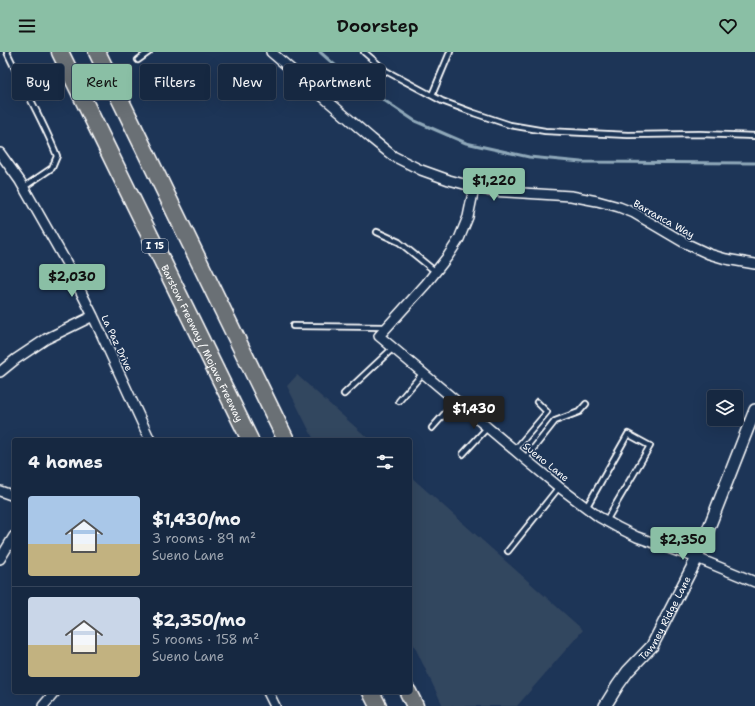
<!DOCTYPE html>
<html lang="en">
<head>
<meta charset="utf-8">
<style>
	:root { --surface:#162841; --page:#1f3048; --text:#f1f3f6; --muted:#9ea6b1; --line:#35445a; --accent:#8abfa5 }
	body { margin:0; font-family:"Shantell Sans",sans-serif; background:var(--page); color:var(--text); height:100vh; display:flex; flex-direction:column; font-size:15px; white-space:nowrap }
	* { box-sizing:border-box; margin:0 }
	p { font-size:13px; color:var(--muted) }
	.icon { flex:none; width:22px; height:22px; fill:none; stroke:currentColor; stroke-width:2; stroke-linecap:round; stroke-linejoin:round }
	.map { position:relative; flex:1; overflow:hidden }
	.details { position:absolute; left:12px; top:386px; width:400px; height:256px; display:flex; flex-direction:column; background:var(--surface); border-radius:4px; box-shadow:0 4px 16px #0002,0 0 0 1px var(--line) }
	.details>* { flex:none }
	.banner { position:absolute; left:12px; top:12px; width:400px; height:36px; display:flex; gap:8px }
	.tools { position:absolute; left:707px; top:338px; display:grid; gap:8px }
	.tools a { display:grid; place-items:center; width:36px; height:36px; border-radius:4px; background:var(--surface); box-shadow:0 4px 16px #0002,0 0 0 1px var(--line); font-size:20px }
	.price { position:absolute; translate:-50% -34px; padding:0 9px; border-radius:4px; background:var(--accent); color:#111; font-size:13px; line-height:26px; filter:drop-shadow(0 1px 2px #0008) }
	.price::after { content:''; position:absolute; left:50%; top:24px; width:12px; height:9px; margin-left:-6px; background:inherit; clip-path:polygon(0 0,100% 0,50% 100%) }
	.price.selected { background:#222; color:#fff }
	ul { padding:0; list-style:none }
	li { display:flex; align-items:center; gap:12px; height:100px; padding:0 16px }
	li+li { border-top:1px solid var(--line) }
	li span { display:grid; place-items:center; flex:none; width:112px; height:80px; border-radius:4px; color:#555 }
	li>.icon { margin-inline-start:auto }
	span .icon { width:48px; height:48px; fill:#fffc; stroke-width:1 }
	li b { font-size:17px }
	h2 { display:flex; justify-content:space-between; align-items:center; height:48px; padding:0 16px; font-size:17px }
	.chip { padding:0 14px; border-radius:4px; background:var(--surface); box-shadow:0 4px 16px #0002,0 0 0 1px var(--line); font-size:14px; line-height:36px }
	.chip.selected { background:var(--accent); color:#111 }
	header { display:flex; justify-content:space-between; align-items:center; height:52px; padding:0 16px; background:var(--accent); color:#111; font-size:18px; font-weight:600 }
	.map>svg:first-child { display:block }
	.built { fill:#33465f }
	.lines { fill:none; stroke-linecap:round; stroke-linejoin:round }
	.stream { stroke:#8fa8b9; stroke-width:3 }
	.service-casing { stroke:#fff; stroke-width:8 }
	.minor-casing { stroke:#fff; stroke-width:12 }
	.tertiary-casing { stroke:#fff; stroke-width:14 }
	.motorway-casing { stroke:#fff; stroke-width:19 }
	.service { stroke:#1d3557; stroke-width:4.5 }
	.minor { stroke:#1d3557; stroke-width:9 }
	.tertiary { stroke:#1d3557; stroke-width:11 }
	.motorway { stroke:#6b6f75; stroke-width:16 }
	.labels { text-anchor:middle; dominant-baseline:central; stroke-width:3; stroke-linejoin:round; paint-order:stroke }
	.shield { fill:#1d3557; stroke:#bbc2cd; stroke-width:1 }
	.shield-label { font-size:9px; font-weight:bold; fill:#fff }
	.street-label { font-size:10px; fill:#fff; stroke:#1d3557 }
</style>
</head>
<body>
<header><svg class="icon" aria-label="menu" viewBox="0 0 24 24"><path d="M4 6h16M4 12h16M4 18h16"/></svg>Doorstep<svg class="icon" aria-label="heart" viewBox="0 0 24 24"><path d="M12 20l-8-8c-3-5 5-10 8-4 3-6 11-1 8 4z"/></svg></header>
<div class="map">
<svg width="755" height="654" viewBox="0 0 755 654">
	<rect width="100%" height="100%" fill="#1d3557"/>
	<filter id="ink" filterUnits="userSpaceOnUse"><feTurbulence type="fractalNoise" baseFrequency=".025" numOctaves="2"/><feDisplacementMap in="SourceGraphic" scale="8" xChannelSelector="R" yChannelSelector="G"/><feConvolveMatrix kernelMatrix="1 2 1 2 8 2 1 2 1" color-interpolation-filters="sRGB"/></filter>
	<g filter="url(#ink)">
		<!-- built -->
		<path class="built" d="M297,323L370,388H314L287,334Z
			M410,424L583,578L517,654H443L410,585Z"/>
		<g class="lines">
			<!-- stream -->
			<path class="stream" d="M320,0L345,22L415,69L466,91L529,105L581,110L755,111"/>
			<defs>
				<path id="service" d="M7,0C23,35 43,68 57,104L52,116L24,135
					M364,0L386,19L442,49L474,61L510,73L545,79L628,83L700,82L755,84
					M138,8L149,0
					M432,43L450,0
					M377,180L399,190L436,220
					M293,274L386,275
					M344,342L393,296
					M399,349L423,321
					M432,376L456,349
					M514,399L547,360L537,350
					M463,402L487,376
					M525,407L555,369L579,360L586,352
					M586,456L628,382L650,394L606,469
					M508,499L559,435"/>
				<path id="minor" d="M271,0L372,87L393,104L421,118L449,128L490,139L571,144L597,149L619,155L634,161L685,191L709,202L726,207L755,212
					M0,101L20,129L66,210L93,264L150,388
					M474,136L468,165L459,187L448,204L426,232L379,284L525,407L559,435L599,465L617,475L637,485L697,506L755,530
					M0,320L16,307L46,287L93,264
					M0,439L14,444
					M0,507L14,484
					M268,640L275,654
					M43,654L55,640"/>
				<g id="tertiary">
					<path id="s1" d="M605,654L618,633L628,619L652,594L697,506L755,358"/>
				</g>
				<g id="motorway">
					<path id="s2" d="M60,0L250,388"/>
					<path d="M97,0L286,388"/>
					<path d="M371,640L378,654"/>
					<path d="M408,640L415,654"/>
				</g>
			</defs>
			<!-- service casing -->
			<use href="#service" class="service-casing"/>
			<!-- minor casing -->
			<use href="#minor" class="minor-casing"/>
			<!-- tertiary casing -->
			<use href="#tertiary" class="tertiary-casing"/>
			<!-- motorway casing -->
			<use href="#motorway" class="motorway-casing"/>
			<!-- service -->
			<use href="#service" class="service"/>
			<!-- minor -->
			<use href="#minor" class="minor"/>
			<!-- tertiary -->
			<use href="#tertiary" class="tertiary"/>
			<!-- motorway -->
			<use href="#motorway" class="motorway"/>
		</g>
	</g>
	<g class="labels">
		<!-- shield labels -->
		<rect class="shield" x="142" y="187" width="26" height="14" rx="3"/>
		<g class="shield-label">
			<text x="155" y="194">I 15</text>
		</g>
		<!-- street labels -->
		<g class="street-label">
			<text transform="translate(664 167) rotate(29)">Barranca Way</text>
			<text transform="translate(117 291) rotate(65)">La Paz Drive</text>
			<text stroke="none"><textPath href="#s2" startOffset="324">Barstow Freeway / Mojave Freeway</textPath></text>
			<text transform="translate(546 410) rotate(39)">Sueno Lane</text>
			<text stroke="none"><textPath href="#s1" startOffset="107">Tawney Ridge Lane</textPath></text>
		</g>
	</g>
</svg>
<div class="tools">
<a><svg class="icon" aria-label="layers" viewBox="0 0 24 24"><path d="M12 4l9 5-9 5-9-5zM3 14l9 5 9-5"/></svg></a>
</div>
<b class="price" style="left:494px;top:150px">$1,220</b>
<b class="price" style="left:72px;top:246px">$2,030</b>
<b class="price selected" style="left:474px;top:378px">$1,430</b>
<b class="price" style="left:683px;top:509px">$2,350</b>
<div class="banner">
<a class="chip">Buy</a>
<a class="chip selected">Rent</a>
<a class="chip">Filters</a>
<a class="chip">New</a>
<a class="chip">Apartment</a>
</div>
<section class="details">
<h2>4 homes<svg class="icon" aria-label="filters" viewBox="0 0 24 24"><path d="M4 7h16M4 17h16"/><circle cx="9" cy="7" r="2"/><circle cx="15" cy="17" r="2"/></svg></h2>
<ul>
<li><span style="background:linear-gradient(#a9c7e8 60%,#c2b280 0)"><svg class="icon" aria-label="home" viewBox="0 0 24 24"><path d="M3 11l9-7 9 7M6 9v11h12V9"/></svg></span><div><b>$1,430/mo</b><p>3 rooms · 89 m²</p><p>Sueno Lane</p></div></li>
<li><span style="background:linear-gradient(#c9d6e8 60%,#c2b280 0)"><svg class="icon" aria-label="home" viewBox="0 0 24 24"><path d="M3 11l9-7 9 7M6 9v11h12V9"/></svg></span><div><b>$2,350/mo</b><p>5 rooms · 158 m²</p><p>Sueno Lane</p></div></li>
</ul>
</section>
</div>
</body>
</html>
